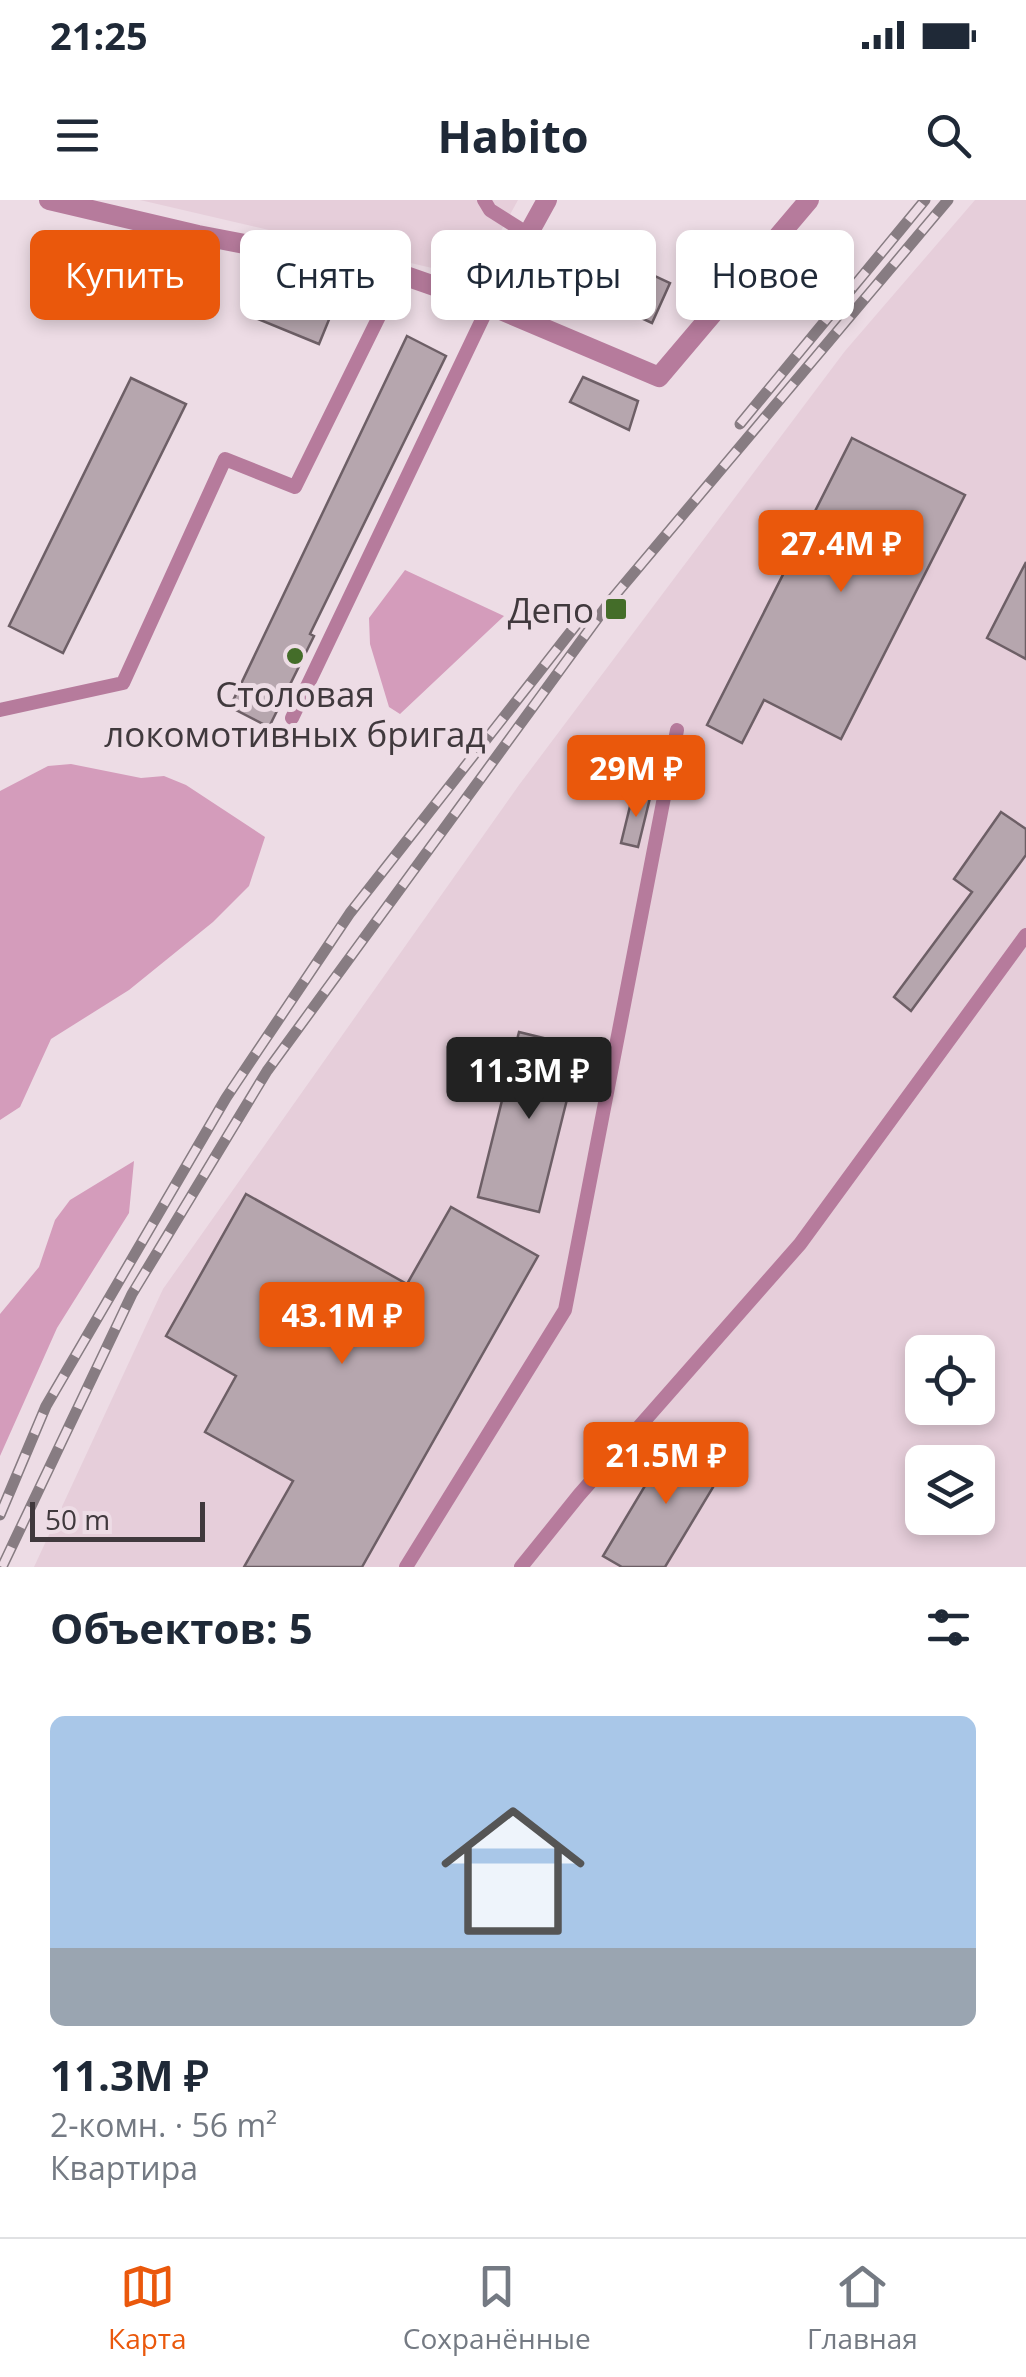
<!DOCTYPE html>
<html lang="ru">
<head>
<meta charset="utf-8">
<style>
	:root { --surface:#fff; --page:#f2f2f3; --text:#1f2937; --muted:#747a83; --line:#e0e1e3; --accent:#ea580c }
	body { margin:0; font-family:"Open Sans",sans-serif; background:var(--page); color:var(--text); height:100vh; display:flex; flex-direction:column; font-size:38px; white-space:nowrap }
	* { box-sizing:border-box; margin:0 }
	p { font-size:32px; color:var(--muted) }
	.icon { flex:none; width:55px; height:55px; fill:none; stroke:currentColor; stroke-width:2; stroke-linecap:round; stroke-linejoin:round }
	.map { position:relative; height:1367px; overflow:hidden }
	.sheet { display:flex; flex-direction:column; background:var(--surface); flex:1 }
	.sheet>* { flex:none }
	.hud { position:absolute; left:30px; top:30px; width:968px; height:90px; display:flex; gap:20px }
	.buttons { position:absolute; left:905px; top:1135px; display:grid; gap:20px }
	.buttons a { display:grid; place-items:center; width:90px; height:90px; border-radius:15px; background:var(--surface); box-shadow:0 5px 15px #0003; font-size:50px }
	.scale { position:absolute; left:30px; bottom:25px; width:175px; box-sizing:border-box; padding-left:10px; border:5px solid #40393d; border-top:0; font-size:28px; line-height:35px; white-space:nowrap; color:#40393d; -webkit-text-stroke:8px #eddce5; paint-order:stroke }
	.price { position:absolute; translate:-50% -85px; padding:0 22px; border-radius:10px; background:var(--accent); color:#fff; font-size:32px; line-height:65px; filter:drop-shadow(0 2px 5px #0008) }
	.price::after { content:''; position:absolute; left:50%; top:60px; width:30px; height:22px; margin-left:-15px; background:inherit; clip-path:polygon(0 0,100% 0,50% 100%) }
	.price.on { background:#222; color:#fff }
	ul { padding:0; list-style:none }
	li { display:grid; align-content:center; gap:20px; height:530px; padding:0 50px }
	li span { display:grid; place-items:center; height:310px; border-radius:15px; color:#555 }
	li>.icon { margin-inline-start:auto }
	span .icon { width:180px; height:180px; fill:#fffc; stroke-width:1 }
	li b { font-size:42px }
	h2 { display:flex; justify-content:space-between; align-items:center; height:120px; padding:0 50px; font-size:42px }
	.pill { padding:0 35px; border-radius:15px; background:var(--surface); box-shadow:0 5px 15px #0003; font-size:35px; line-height:90px }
	.pill.on { background:var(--accent); color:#fff }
	.status { display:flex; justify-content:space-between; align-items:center; height:70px; padding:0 50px; background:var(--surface); direction:ltr }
	.status svg { height:28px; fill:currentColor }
	header { display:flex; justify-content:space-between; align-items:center; height:130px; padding:0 50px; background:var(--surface); font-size:45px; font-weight:700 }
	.menu { display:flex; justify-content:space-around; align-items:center; height:140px; border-top:2px solid var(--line); background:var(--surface); font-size:28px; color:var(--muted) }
	.menu a { display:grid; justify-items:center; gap:5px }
	.menu .on { color:var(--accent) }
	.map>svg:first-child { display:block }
	.built { fill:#e6ceda; fill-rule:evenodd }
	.green { fill:#d49cbb }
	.building { fill:#b6a6ae; stroke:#6d5f66; stroke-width:2.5 }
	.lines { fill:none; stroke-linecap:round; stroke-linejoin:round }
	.service { stroke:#b67b9c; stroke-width:14 }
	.minor { stroke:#b67b9c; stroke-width:20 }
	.rail-casing { stroke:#877c82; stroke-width:11 }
	.rail { stroke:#eddce5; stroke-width:8; stroke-dasharray:22; stroke-linecap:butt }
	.poi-dot { fill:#446d29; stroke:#eddce5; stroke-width:4 }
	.labels { text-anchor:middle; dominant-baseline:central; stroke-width:10; stroke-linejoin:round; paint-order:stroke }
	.poi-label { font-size:35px; fill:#40393d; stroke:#eddce5; text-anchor:end }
</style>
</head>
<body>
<div class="status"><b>21:25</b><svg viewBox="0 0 49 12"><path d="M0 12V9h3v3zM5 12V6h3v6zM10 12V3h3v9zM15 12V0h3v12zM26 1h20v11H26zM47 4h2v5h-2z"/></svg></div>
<header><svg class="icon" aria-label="menu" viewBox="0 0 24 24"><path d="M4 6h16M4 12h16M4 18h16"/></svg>Habito<svg class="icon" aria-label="search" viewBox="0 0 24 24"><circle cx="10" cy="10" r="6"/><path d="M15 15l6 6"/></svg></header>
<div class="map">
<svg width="1026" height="1367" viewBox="0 0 1026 1367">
	<rect width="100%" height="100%" fill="#eddce5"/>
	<!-- built -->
	<path class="built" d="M140,0H518L475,78Z
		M975,0H1026V1367H34L163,1089L519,585L845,151ZM922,1152H978V1208H922ZM922,1262H978V1318H922Z"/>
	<!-- green -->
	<path class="green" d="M405,370L504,416L400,514L389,507L370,444L369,418Z
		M71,564L141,578L164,576L186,585L265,637L249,686L213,722L129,790L51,839L20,907L0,920V591L48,566Z
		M134,961L129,1013L57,1128L0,1256V1114L39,1067L55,1020L70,1000Z"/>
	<!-- building -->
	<path class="building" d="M573,38L670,83L652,123L555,78Z
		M270,73L337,100L319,144L253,117Z
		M407,136L446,156L310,434L314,436L269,527L230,507Z
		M583,177L638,201L629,230L570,202Z
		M131,178L186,204L63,453L9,426Z
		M852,238L965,295L841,539L764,500L742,543L707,525Z
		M1026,362V459L987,438Z
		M633,594L650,598L638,647L621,643Z
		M1001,612L1026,629V655L911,811L894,797L972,692L954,679Z
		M519,832L580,847L539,1012L478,997Z
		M246,994L407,1084L451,1007L538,1056L362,1367H244L293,1281L205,1232L236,1176L166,1136Z
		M676,1234L727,1264L665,1367H622L603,1356Z"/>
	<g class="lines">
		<!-- service -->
		<path class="service" d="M484,0L490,10L528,34
			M0,510L123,483L225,259L295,287L400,74
			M292,518L489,105
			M406,1367L565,1110L677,530
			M521,1367L579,1295L800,1044L1026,735"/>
		<!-- minor -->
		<path class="minor" d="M49,0L198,35L400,74L489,105L659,177L809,0
			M489,105L547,0"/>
		<defs>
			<path id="rail" d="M740,224L925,0
				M0,1315L46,1206L226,898L350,713L576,425
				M2,1367L132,1094L267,871L611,400L948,0"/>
		</defs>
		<!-- rail casing -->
		<use href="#rail" class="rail-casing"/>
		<!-- rail -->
		<use href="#rail" class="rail"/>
	</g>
	<!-- markers -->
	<g class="poi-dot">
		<rect x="604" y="397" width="24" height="24" rx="5"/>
		<circle cx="295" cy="456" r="10"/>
	</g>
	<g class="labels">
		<!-- poi labels -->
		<g class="poi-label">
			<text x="594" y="409">Депо</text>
			<text x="295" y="493" text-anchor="middle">Столовая<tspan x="295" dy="40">локомотивных бригад</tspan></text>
		</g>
	</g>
</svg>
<div class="buttons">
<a><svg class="icon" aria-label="locate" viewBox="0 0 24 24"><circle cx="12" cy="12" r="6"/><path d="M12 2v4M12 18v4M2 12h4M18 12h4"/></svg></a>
<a><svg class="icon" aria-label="layers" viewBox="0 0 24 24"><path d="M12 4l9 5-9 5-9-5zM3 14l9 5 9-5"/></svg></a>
</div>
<div class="scale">50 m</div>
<b class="price" style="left:841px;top:395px">27.4M ₽</b>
<b class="price" style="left:636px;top:620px">29M ₽</b>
<b class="price on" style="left:529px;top:922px">11.3M ₽</b>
<b class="price" style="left:342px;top:1167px">43.1M ₽</b>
<b class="price" style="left:666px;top:1307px">21.5M ₽</b>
<div class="hud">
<a class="pill on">Купить</a>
<a class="pill">Снять</a>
<a class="pill">Фильтры</a>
<a class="pill">Новое</a>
</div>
</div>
<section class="sheet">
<h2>Объектов: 5<svg class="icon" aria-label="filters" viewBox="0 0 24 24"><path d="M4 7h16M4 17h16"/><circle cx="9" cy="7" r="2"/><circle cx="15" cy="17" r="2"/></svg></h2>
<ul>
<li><span style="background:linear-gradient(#a9c7e8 75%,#9aa5b1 0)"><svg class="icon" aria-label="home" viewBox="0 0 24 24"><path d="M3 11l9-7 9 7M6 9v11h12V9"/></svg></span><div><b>11.3M ₽</b><p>2-комн. · 56 m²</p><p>Квартира</p></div></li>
</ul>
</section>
<nav class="menu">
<a class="on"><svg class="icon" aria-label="map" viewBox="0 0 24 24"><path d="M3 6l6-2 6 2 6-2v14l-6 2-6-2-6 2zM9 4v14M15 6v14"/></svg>Карта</a>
<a><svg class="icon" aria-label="saved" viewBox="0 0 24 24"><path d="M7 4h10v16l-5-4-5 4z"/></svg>Сохранённые</a>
<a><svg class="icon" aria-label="home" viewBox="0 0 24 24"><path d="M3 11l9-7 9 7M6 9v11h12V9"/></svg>Главная</a>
</nav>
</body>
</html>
